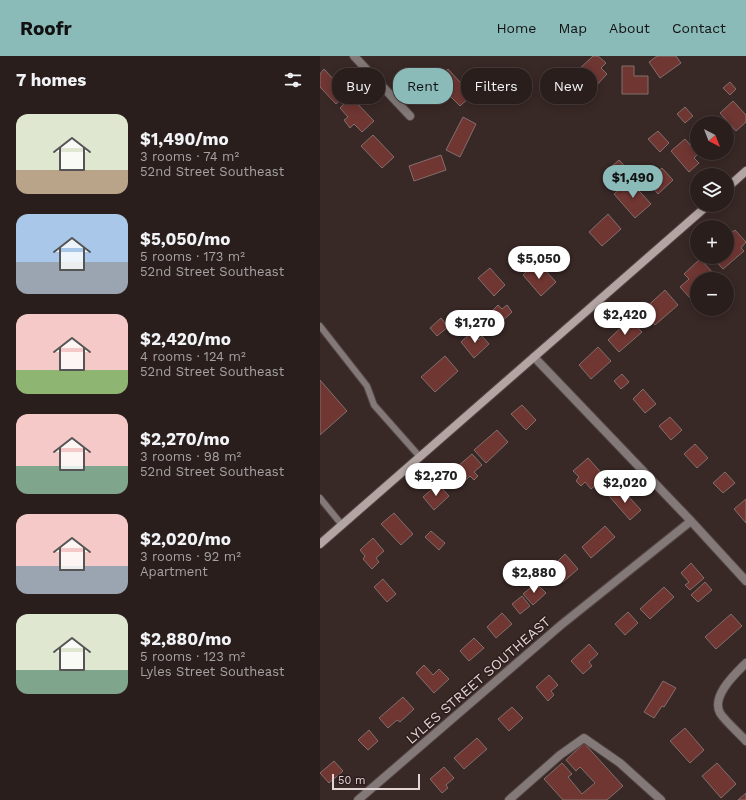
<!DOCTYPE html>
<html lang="en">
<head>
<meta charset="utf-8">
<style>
	:root { --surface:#2a1e1c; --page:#322725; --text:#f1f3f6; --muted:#a5a2a3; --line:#463c3b; --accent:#8bbbb9 }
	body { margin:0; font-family:"Work Sans",sans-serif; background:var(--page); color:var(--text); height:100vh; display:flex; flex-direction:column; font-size:15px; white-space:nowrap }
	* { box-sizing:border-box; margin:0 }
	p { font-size:13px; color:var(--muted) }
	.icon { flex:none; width:22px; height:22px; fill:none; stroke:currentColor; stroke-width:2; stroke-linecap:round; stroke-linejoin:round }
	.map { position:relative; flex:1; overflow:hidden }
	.drawer { display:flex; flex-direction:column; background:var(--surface); width:320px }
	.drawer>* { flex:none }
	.top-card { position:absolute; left:12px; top:12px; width:354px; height:36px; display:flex; gap:8px }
	.needle { width:26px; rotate:138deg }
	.fabs { position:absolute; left:370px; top:60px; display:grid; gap:8px }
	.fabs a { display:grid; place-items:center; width:44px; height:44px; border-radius:50%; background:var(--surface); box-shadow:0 2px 10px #0003,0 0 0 1px var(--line); font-size:20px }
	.scale { position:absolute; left:12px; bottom:10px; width:88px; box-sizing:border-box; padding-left:4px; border:2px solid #e1d6d5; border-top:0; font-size:11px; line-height:14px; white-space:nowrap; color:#e1d6d5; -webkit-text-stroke:3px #2d1e1d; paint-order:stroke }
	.price { position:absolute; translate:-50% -34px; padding:0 9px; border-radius:14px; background:#fff; color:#222; font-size:13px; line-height:26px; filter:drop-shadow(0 1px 2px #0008) }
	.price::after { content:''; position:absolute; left:50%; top:24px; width:12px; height:9px; margin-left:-6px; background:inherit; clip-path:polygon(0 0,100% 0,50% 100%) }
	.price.current { background:var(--accent); color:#111 }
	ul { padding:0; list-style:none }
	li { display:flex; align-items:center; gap:12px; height:100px; padding:0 16px }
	li span { display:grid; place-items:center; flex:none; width:112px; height:80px; border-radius:12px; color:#555 }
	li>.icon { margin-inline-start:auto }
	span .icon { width:48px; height:48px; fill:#fffc; stroke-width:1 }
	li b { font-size:17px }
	h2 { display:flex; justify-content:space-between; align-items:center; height:48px; padding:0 16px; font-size:17px }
	.pill { padding:0 14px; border-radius:16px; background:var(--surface); box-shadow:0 2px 10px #0003,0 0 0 1px var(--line); font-size:14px; line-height:36px }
	.pill.current { background:var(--accent); color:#111 }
	header { display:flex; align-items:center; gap:24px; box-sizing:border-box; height:56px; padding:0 20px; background:var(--accent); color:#111 }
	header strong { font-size:19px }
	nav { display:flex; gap:22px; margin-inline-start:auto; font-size:14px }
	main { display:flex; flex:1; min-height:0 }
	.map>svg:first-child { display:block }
	.building { fill:#6f3632; stroke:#826f6d }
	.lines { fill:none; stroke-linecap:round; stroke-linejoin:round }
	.lane-casing { stroke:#534442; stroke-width:8 }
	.street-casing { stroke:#534442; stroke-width:10 }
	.secondary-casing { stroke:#534442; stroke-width:10 }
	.lane { stroke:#827978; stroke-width:6 }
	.street { stroke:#827978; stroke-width:8 }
	.secondary { stroke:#b3a5a3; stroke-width:8 }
	.labels { text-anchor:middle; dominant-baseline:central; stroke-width:3; stroke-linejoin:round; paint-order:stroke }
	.street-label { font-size:14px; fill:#e1d6d5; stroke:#2d1e1d }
</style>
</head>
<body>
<header>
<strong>Roofr</strong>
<nav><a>Home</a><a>Map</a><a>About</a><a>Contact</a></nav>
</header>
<main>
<section class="drawer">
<h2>7 homes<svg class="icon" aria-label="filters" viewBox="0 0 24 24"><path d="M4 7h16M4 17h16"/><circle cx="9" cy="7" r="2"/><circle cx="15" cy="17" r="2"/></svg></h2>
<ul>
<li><span style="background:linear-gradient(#dfe7d0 70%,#b9a48a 0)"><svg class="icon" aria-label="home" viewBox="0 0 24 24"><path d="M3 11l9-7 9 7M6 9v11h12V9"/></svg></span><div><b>$1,490/mo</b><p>3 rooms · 74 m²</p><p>52nd Street Southeast</p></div></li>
<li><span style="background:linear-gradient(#a9c7e8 60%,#9aa5b1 0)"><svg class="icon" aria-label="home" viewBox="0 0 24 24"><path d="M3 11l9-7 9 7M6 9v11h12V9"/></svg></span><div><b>$5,050/mo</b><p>5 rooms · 173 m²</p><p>52nd Street Southeast</p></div></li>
<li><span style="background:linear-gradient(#f6c9c9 70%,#8fb573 0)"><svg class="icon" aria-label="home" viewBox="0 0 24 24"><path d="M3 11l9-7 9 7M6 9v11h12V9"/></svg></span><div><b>$2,420/mo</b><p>4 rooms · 124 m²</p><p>52nd Street Southeast</p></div></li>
<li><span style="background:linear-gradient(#f6c9c9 65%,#7fa58c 0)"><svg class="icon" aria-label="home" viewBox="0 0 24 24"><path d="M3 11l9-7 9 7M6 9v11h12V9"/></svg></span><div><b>$2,270/mo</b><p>3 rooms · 98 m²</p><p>52nd Street Southeast</p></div></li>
<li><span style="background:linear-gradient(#f6c9c9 65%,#9aa5b1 0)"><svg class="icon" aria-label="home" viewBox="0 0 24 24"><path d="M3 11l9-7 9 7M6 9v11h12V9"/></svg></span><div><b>$2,020/mo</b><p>3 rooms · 92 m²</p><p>Apartment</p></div></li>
<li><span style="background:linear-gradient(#dfe7d0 70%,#7fa58c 0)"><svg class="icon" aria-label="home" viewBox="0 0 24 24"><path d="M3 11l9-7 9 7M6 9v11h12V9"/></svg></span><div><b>$2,880/mo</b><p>5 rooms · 123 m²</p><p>Lyles Street Southeast</p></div></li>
</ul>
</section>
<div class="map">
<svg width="426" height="744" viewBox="0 0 426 744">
	<rect width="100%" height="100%" fill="#382826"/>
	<!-- building -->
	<path class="building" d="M273,0H278L286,7L281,12L287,18L273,33L256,16Z
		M337,0H356L361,7L340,22L329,6Z
		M302,10H314V20H328V38H302Z
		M4,13L27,38L16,48L0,31V18Z
		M128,13L152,39L140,50L115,25Z
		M410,26L416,33L410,39L403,32Z
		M31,41L54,65L42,76L34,68L30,72L24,64L28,61L20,52Z
		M413,45L426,59V66L416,75L400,57Z
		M365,51L373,60L365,67L357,58Z
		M143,61L156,68L140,101L126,94Z
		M338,75L349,87L340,96L328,83Z
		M53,79L74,101L62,112L41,90Z
		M365,83L378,98L374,102L379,107L369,116L351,95Z
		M121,99L126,114L94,125L89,110Z
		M299,104L313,119L304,128L290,112Z
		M342,112L353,124L338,138L327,125Z
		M310,125L331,148L315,162L294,138Z
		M288,158L301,173L282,190L269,176Z
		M415,174L426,186L421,192L424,195L403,213L393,202L395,201H407V180Z
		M380,203L396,220L393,223H377V238L371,243L360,231L369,223L364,218Z
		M214,208L220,215L223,212L236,226L221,240L203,219Z
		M170,212L185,229L174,240L158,222Z
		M345,234L358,249L335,269L322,255Z
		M178,249L182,253L187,249L192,256L179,268L170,257Z
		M121,262L128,271L117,280L110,272Z
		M310,263L322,276L299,296L288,284Z
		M152,276L159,284L162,280L169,288L154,302L141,286Z
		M278,291L291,305L271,323L259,309Z
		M125,300L138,315L115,336L101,321Z
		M302,318L309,326L301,333L294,325Z
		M0,324L27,355L0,379Z
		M323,333L336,348L325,357L313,343Z
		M202,349L216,364L206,374L191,358Z
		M350,361L362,374L351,384L339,370Z
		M177,374L188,386L166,407L154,394Z
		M375,388L388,402L377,412L364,398Z
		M152,398L162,409L154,416L158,420L154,424L150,420L140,430L129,418Z
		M268,402L285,421L271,433L265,426L261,430L256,425L259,421L253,415Z
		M405,416L415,427L403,437L393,427Z
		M118,428L129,440L114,454L103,441Z
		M297,433L305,442L308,440L321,454L310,464L289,440Z
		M426,443V467L414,453Z
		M74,457L93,478L81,489L61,468Z
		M285,470L295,481L271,502L262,491Z
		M111,475L125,487L119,494L105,481Z
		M53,482L64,495L56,502L59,506L52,513L43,503L45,500L40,494Z
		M245,498L258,513L243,526L233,514L238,510L236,507Z
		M371,507L384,522L370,534L365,529L369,526L361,517Z
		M63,523L76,538L67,546L54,531Z
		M385,526L392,534L378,546L371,539Z
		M216,527L226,537L213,549L203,538Z
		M344,531L354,541L330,563L320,553Z
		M202,540L210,550L200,558L192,548Z
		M308,556L318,567L305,579L295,568Z
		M182,557L192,568L176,582L167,571Z
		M411,558L422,570L396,593L385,581Z
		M154,582L164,592L149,605L140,595Z
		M269,588L278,598L269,606L272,610L263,618L251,605Z
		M104,609L113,619L119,613L129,623L114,637L96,617Z
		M229,619L238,629L231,635L234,639L228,645L216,631Z
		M343,625L356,632L344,651L342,650L334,662L324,656Z
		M83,641L94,653L80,666L77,664L68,672L59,662Z
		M192,651L203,662L189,675L178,663Z
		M365,672L384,694L370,707L350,685Z
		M49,674L58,685L48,694L38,684Z
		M157,682L167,693L144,713L134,702Z
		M264,687L303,730L287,744H243L224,723L242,707L252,718L248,721L262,738L275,727L260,711L256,715L246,704Z
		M14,705L23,715L9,727L0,717Z
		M397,707L416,728L401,742L382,720Z
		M124,711L134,722L126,729L128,732L122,737L110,723Z
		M426,737V744H418Z"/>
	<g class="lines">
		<defs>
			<path id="lane" d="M0,270L47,330L54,349L100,401
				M0,442L22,469"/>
			<path id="street" d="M34,0L90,60
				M214,301L371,465L426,525
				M426,607C415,618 391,640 400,657C405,665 419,677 426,685
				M38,744L241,569L371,465
				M189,744L240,699L264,682L300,707L341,744"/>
			<path id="secondary" d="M407,132L426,115
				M0,488L388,149"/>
		</defs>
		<!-- lane casing -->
		<use href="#lane" class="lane-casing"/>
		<!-- street casing -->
		<use href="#street" class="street-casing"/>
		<!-- secondary casing -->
		<use href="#secondary" class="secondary-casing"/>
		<!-- lane -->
		<use href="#lane" class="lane"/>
		<!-- street -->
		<use href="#street" class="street"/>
		<!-- secondary -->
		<use href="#secondary" class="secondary"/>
	</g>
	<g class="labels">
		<!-- street labels -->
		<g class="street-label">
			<text transform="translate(158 624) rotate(-41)">LYLES STREET SOUTHEAST</text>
		</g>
	</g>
</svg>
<div class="fabs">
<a><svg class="needle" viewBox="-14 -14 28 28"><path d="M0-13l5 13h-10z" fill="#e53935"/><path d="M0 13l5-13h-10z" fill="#a5a2a3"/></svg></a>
<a><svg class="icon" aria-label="layers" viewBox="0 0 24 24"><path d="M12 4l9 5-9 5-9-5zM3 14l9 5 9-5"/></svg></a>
<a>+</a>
<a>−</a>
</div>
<div class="scale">50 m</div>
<b class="price current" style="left:313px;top:143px">$1,490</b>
<b class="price" style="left:219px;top:224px">$5,050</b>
<b class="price" style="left:305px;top:280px">$2,420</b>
<b class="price" style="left:155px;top:288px">$1,270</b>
<b class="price" style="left:116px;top:441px">$2,270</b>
<b class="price" style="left:305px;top:448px">$2,020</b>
<b class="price" style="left:214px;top:538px">$2,880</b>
<div class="top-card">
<a class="pill">Buy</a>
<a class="pill current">Rent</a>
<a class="pill">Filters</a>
<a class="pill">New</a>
</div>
</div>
</main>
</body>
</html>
